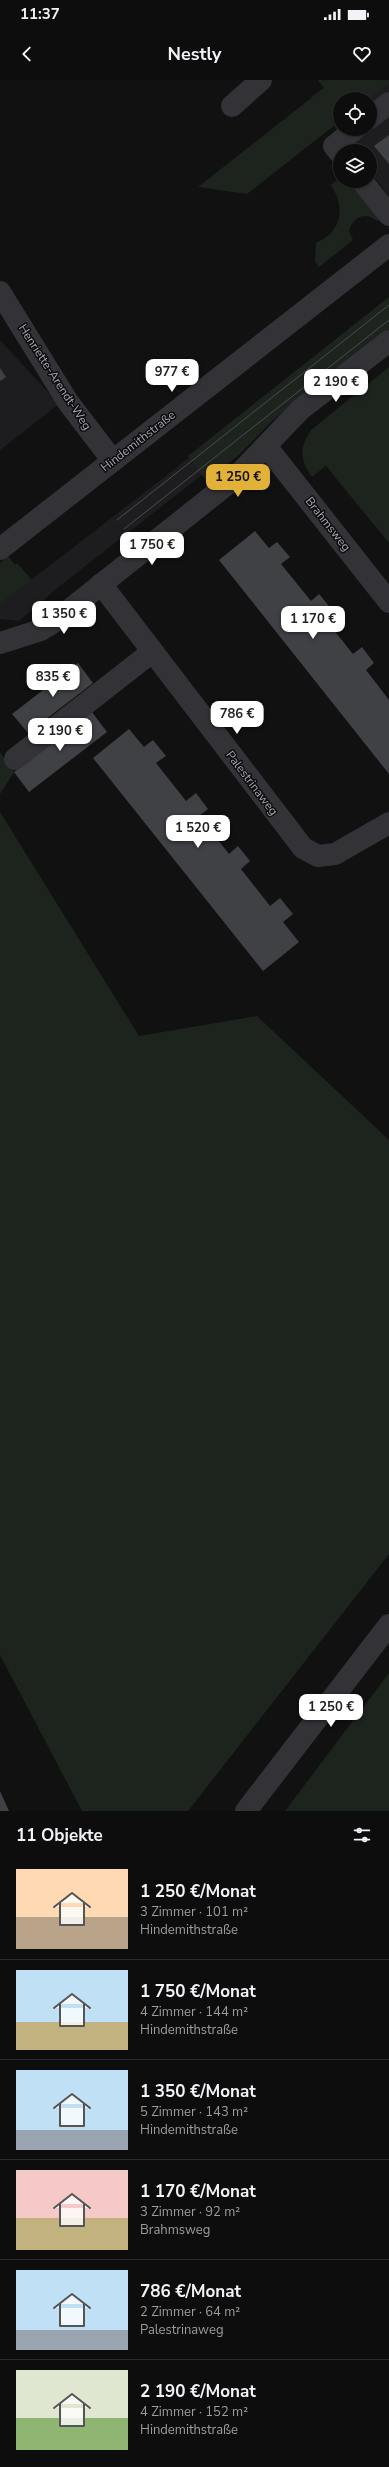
<!DOCTYPE html>
<html lang="de">
<head>
<meta charset="utf-8">
<style>
	:root { --surface:#0d0d0e; --page:#1b1b1c; --text:#f1f3f6; --muted:#9a9c9e; --line:#2d2d2e; --accent:#e2b138 }
	body { margin:0; font-family:"Nunito Sans",sans-serif; background:var(--page); color:var(--text); height:100vh; display:flex; flex-direction:column; font-size:15px; white-space:nowrap }
	* { box-sizing:border-box; margin:0 }
	p { font-size:13px; color:var(--muted) }
	.icon { flex:none; width:22px; height:22px; fill:none; stroke:currentColor; stroke-width:2; stroke-linecap:round; stroke-linejoin:round }
	.map { position:relative; height:1731px; overflow:hidden }
	.details { display:flex; flex-direction:column; background:var(--surface); flex:1 }
	.details>* { flex:none }
	.tools { position:absolute; left:333px; top:12px; display:grid; gap:8px }
	.tools a { display:grid; place-items:center; width:44px; height:44px; border-radius:50%; background:var(--surface); box-shadow:0 1px 3px #0004,0 0 0 1px var(--line); font-size:20px }
	.price { position:absolute; translate:-50% -34px; padding:0 9px; border-radius:8px; background:#fff; color:#222; font-size:13px; line-height:26px; filter:drop-shadow(0 1px 2px #0008) }
	.price::after { content:''; position:absolute; left:50%; top:24px; width:12px; height:9px; margin-left:-6px; background:inherit; clip-path:polygon(0 0,100% 0,50% 100%) }
	.price.active { background:var(--accent); color:#111 }
	ul { padding:0; list-style:none }
	li { display:flex; align-items:center; gap:12px; height:100px; padding:0 16px }
	li+li { border-top:1px solid var(--line) }
	li span { display:grid; place-items:center; flex:none; width:112px; height:80px; border-radius:0px; color:#555 }
	li>.icon { margin-inline-start:auto }
	span .icon { width:48px; height:48px; fill:#fffc; stroke-width:1 }
	li b { font-size:17px }
	h2 { display:flex; justify-content:space-between; align-items:center; height:48px; padding:0 16px; font-size:17px }
	.status { display:flex; justify-content:space-between; align-items:center; height:28px; padding:0 20px; background:var(--surface); direction:ltr }
	.status svg { height:11px; fill:currentColor }
	header { display:flex; justify-content:space-between; align-items:center; height:52px; padding:0 16px; background:var(--surface); font-size:18px; font-weight:700 }
	.map>svg:first-child { display:block }
	.built { fill:#1d1d1f; fill-rule:evenodd }
	.green { fill:#1d241e }
	.building { fill:#404145 }
	.lines { fill:none; stroke-linecap:round; stroke-linejoin:round }
	.minor { stroke:#323237; stroke-width:22 }
	.tram { stroke:#4b4c51; stroke-width:1 }
	.labels { text-anchor:middle; dominant-baseline:central; stroke-width:3; stroke-linejoin:round; paint-order:stroke }
	.street-label { font-size:12px; fill:#a3a7b1; stroke:#0c0c0d }
</style>
</head>
<body>
<div class="status"><b>11:37</b><svg viewBox="0 0 49 12"><path d="M0 12V9h3v3zM5 12V6h3v6zM10 12V3h3v9zM15 12V0h3v12zM26 1h20v11H26zM47 4h2v5h-2z"/></svg></div>
<header><svg class="icon" aria-label="back" viewBox="0 0 24 24"><path d="M15 5l-7 7 7 7"/></svg>Nestly<svg class="icon" aria-label="heart" viewBox="0 0 24 24"><path d="M12 20l-8-8c-3-5 5-10 8-4 3-6 11-1 8 4z"/></svg></header>
<div class="map">
<svg width="389" height="1731" viewBox="0 0 389 1731">
	<rect width="100%" height="100%" fill="#111112"/>
	<!-- built -->
	<path class="built" d="M318,0H389V116L370,92V71H353L311,17L324,8ZM340,19H370V49H340Z
		M389,217V249L61,505L19,541L0,539V524L176,388Z
		M0,260L59,324L0,370Z"/>
	<!-- green -->
	<path class="green" d="M318,0H389V3L368,19H340V41L247,114L198,107L324,8Z
		M340,98V101H349L381,138L377,141C365,131 353,137 349,151L353,160L319,187L315,181L316,163C342,151 346,129 331,105Z
		M389,217V249L272,341L241,373L207,402L188,376Z
		M389,287V463L326,386L312,397C300,380 299,368 311,350Z
		M8,476L15,485L17,483L32,500L0,524V483Z
		M0,672L14,692L0,714Z
		M0,732L139,956L257,936L389,1060V1474L188,1731H82L0,1575Z
		M389,1593V1731H285Z"/>
	<!-- building -->
	<path class="building" d="M389,55V84L374,66Z
		M0,288L6,297L0,301Z
		M255,451L269,468L277,462L290,477L281,484L311,521L319,514L333,531L324,538L353,574L362,567L374,583L366,590L389,620V694L219,480Z
		M78,583L93,603L28,653L12,634Z
		M92,632L107,652L29,712L14,692Z
		M129,649L144,667L153,660L166,676L156,683L186,721L196,713L208,729L199,736L229,774L238,766L250,781L241,789L270,826L280,818L293,834L283,842L299,862L263,891L93,678Z
		M0,1711L9,1731H0Z"/>
	<g class="lines">
		<!-- minor -->
		<path class="minor" d="M232,26L261,0
			M370,38L389,23
			M340,73L334,66L355,49
			M362,101L389,135
			M0,212L68,322L113,381
			M266,366L389,522
			M0,469L389,165
			M101,504L303,768L318,776L335,774L389,743
			M0,563L41,550L54,542L235,398L301,329L389,261
			M15,679L152,572
			M246,1731L389,1545"/>
		<!-- tram -->
		<path class="tram" d="M117,440L389,225
			M124,449L389,240"/>
	</g>
	<g class="labels">
		<!-- street labels -->
		<g class="street-label">
			<text transform="translate(55 297) rotate(57)">Henriette-Arendt-Weg</text>
			<text transform="translate(138 361) rotate(-38)">Hindemithstraße</text>
			<text transform="translate(328 444) rotate(52)">Brahmsweg</text>
			<text transform="translate(252 703) rotate(53)">Palestrinaweg</text>
		</g>
	</g>
</svg>
<div class="tools">
<a><svg class="icon" aria-label="locate" viewBox="0 0 24 24"><circle cx="12" cy="12" r="6"/><path d="M12 2v4M12 18v4M2 12h4M18 12h4"/></svg></a>
<a><svg class="icon" aria-label="layers" viewBox="0 0 24 24"><path d="M12 4l9 5-9 5-9-5zM3 14l9 5 9-5"/></svg></a>
</div>
<b class="price" style="left:172px;top:313px">977 €</b>
<b class="price" style="left:336px;top:323px">2 190 €</b>
<b class="price active" style="left:238px;top:418px">1 250 €</b>
<b class="price" style="left:152px;top:486px">1 750 €</b>
<b class="price" style="left:64px;top:555px">1 350 €</b>
<b class="price" style="left:313px;top:560px">1 170 €</b>
<b class="price" style="left:53px;top:618px">835 €</b>
<b class="price" style="left:237px;top:655px">786 €</b>
<b class="price" style="left:60px;top:672px">2 190 €</b>
<b class="price" style="left:198px;top:769px">1 520 €</b>
<b class="price" style="left:331px;top:1648px">1 250 €</b>
</div>
<section class="details">
<h2>11 Objekte<svg class="icon" aria-label="filters" viewBox="0 0 24 24"><path d="M4 7h16M4 17h16"/><circle cx="9" cy="7" r="2"/><circle cx="15" cy="17" r="2"/></svg></h2>
<ul>
<li><span style="background:linear-gradient(#ffd9b3 60%,#b9a48a 0)"><svg class="icon" aria-label="home" viewBox="0 0 24 24"><path d="M3 11l9-7 9 7M6 9v11h12V9"/></svg></span><div><b>1 250 €/Monat</b><p>3 Zimmer · 101 m²</p><p>Hindemithstraße</p></div></li>
<li><span style="background:linear-gradient(#bfe0f5 65%,#c2b280 0)"><svg class="icon" aria-label="home" viewBox="0 0 24 24"><path d="M3 11l9-7 9 7M6 9v11h12V9"/></svg></span><div><b>1 750 €/Monat</b><p>4 Zimmer · 144 m²</p><p>Hindemithstraße</p></div></li>
<li><span style="background:linear-gradient(#bfe0f5 75%,#9aa5b1 0)"><svg class="icon" aria-label="home" viewBox="0 0 24 24"><path d="M3 11l9-7 9 7M6 9v11h12V9"/></svg></span><div><b>1 350 €/Monat</b><p>5 Zimmer · 143 m²</p><p>Hindemithstraße</p></div></li>
<li><span style="background:linear-gradient(#f6c9c9 60%,#c2b280 0)"><svg class="icon" aria-label="home" viewBox="0 0 24 24"><path d="M3 11l9-7 9 7M6 9v11h12V9"/></svg></span><div><b>1 170 €/Monat</b><p>3 Zimmer · 92 m²</p><p>Brahmsweg</p></div></li>
<li><span style="background:linear-gradient(#bfe0f5 75%,#9aa5b1 0)"><svg class="icon" aria-label="home" viewBox="0 0 24 24"><path d="M3 11l9-7 9 7M6 9v11h12V9"/></svg></span><div><b>786 €/Monat</b><p>2 Zimmer · 64 m²</p><p>Palestrinaweg</p></div></li>
<li><span style="background:linear-gradient(#dfe7d0 60%,#8fb573 0)"><svg class="icon" aria-label="home" viewBox="0 0 24 24"><path d="M3 11l9-7 9 7M6 9v11h12V9"/></svg></span><div><b>2 190 €/Monat</b><p>4 Zimmer · 152 m²</p><p>Hindemithstraße</p></div></li>
</ul>
</section>
</body>
</html>
